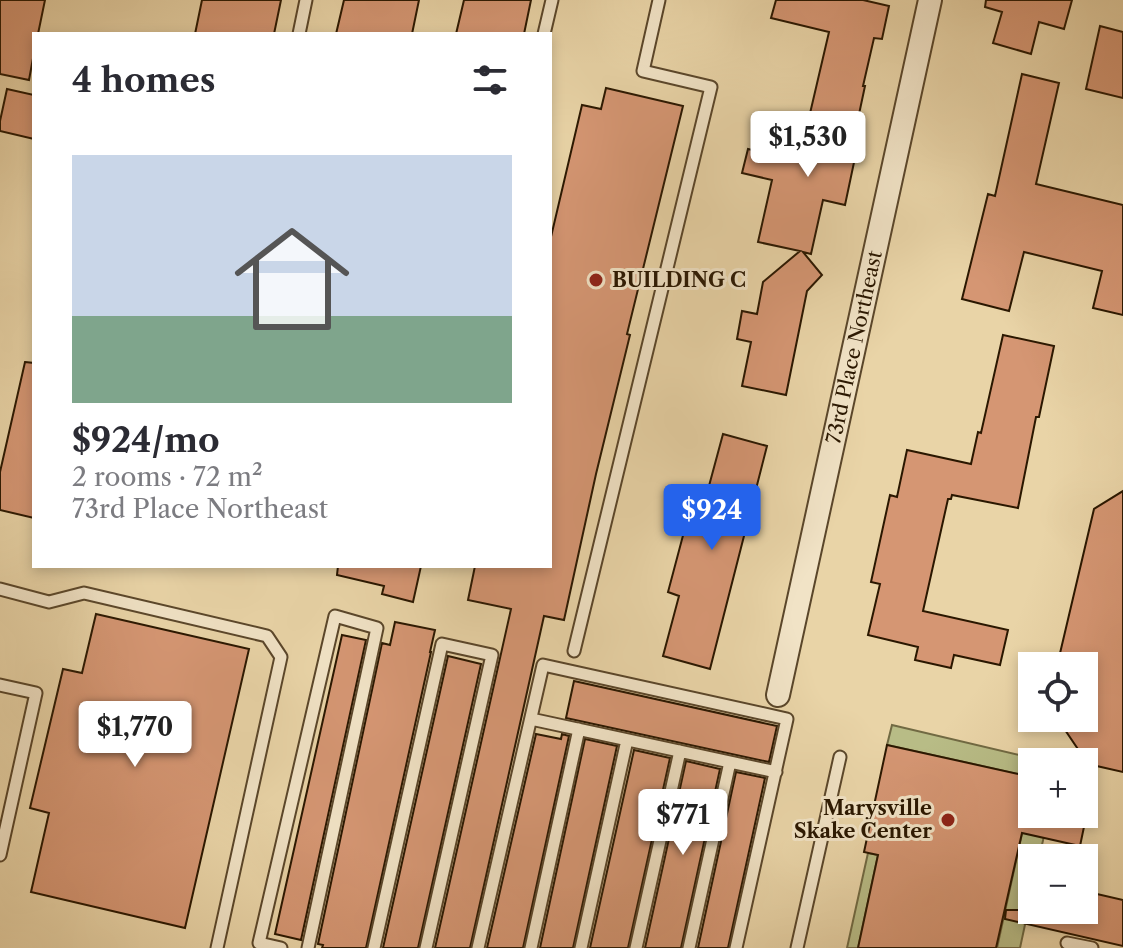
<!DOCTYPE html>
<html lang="en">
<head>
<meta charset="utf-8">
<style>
	:root { --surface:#fff; --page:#f2f2f3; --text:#2b2b33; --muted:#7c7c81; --accent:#2563eb }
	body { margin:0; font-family:"Libre Caslon Text",serif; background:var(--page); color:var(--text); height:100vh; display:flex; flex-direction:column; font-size:30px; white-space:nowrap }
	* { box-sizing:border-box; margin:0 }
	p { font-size:26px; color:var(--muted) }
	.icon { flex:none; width:44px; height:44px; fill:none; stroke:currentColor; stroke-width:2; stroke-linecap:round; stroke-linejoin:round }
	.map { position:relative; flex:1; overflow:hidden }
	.side { position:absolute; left:32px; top:32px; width:520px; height:536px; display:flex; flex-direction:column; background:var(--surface); border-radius:0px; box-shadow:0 4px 12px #0003 }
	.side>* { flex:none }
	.controls { position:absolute; left:1018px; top:652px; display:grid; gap:16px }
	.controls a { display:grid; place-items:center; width:80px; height:80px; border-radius:0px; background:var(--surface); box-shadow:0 4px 12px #0003; font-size:40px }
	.price { position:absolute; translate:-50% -68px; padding:0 18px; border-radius:8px; background:#fff; color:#222; font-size:26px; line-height:52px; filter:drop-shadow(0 2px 4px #0008) }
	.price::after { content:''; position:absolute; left:50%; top:48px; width:24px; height:18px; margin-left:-12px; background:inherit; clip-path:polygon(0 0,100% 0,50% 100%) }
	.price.selected { background:var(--accent); color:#fff }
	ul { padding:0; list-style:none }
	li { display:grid; align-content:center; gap:16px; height:424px; padding:0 40px }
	li span { display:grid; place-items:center; height:248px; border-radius:0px; color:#555 }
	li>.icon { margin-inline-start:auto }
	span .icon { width:144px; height:144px; fill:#fffc; stroke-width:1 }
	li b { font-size:34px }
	h2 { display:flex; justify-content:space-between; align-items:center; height:96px; padding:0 40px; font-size:34px }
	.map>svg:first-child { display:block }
	.green { fill:#b8bc86; stroke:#716a43; stroke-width:2 }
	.building { fill:#d59673; stroke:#2a1700; stroke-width:2 }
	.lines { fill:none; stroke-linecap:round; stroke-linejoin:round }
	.service-casing { stroke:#5a462a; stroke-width:15 }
	.minor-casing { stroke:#5a462a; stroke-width:26 }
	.service { stroke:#f1e3c6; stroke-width:11 }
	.minor { stroke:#f1e3c6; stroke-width:22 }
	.poi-dot { fill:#8f2418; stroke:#f1e3c6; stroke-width:3 }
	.labels { text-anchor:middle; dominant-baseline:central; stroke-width:6; stroke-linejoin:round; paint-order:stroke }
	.poi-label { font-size:20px; font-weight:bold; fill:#2a1700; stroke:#f1e3c6; text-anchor:start }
	.street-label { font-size:20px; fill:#2a1700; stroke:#f1e3c6 }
</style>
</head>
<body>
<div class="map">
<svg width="1123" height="948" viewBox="0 0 1123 948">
	<rect width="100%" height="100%" fill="#e9d4a7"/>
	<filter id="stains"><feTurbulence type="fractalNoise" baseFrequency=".0025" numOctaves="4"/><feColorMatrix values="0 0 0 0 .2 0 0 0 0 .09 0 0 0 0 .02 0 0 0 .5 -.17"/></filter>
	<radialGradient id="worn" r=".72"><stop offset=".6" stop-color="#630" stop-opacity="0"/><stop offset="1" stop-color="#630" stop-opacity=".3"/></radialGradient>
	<!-- green -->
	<path class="green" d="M892,725L1049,762H1032V777L887,745Z
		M1032,788V814H1049L1039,858H1032V892L1020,948H997Z
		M868,853L878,855L858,948H847Z"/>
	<!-- building -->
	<path class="building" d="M0,0H45L38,34H34V53L29,80L0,74Z
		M202,0H281L274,34H195Z
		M344,0H419L412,34H336Z
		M464,0H531L524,34H456Z
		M776,0H863L889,6L882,39L874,38L863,86H865L855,133L860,134L845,205L823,200L811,254L803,252L822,275L807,291L786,395L742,386L751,342L737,339L742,311L757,314L763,282L800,251L758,242L772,180L742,173L748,149L791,159L800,120L808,122L829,32L771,18Z
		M986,0H1072L1064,29L1039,22L1031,54L993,43L1002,12L985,7Z
		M1100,26L1123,32V98L1086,89Z
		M1022,74L1059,83L1036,184L1123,205V315L1093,308L1102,271L1024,252L1009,311L962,299L988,194L995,196Z
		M606,88L683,106L627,334L630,335L596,474L564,620L544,616L470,948H435L511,609L468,600L475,566H550V241L582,105L601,109Z
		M7,89L34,95V139L0,131V121Z
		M1003,335L1054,346L1039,417H1036L1018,508L952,495L951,499H948L923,611L1008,630L1000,665L954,655L951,668L915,660L918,647L868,635L880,584L871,582L890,495L897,497L907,450L971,464L978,432L981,433Z
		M25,362L34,363V518L0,510V472Z
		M723,434L767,446L710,669L663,656L679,596L668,592L694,494L706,497Z
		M1123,491V772L1088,764L1057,718H1084V666H1057L1094,509Z
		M338,566H421L413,602L382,594L384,586L337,575Z
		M96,614L249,649L185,928L31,892L49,813L30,808L63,669L82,673Z
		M395,622L435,630L430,652H431L366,948H322L323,945L318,944L382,643L390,645Z
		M342,635L366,640L301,940L275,934Z
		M448,656L481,664L418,948H383Z
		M574,681L777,726L769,762L566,718Z
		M536,734L561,739L562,734L569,736L523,948H487Z
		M585,739L617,746L573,948H540Z
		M887,745L1032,777V788L1027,810L1032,811V814H1046L1085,822L1080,846L1022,833L996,948H858L878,855L864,852Z
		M634,750L670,758L628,948H590Z
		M686,761L720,769L681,948H645Z
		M736,772L765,778L728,948H698Z
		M1084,891L1123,900V946L1005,919L1006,910H1084Z"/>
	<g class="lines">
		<defs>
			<path id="service" d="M299,34L306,0
				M544,34L552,0
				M0,589L49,602L84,593L267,636L281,657L217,948
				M574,651L711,87L643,71L659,0
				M0,685L36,693L0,855
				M531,719L776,772
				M1067,943L1092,948
				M281,948L259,943L335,616L377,628L308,948
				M374,948L442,644L492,655L426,948
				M478,948L543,665L787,719L736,948
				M531,948L579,729
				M581,948L627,740
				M636,948L680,751
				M689,948L730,762
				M797,948L840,757"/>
			<g id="minor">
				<path id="s1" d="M778,695L930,0"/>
			</g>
		</defs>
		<!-- service casing -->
		<use href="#service" class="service-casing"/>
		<!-- minor casing -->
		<use href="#minor" class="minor-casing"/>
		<!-- service -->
		<use href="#service" class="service"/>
		<!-- minor -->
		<use href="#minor" class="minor"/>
	</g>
	<!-- markers -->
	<g class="poi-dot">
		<circle cx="596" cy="280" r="8"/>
		<circle cx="948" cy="820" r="8"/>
	</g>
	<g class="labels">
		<!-- poi labels -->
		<g class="poi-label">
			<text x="612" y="280">BUILDING C</text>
			<text x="932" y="808" text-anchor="end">Marysville<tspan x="932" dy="23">Skake Center</tspan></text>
		</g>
		<!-- street labels -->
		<g class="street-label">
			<text stroke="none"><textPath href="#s1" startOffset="356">73rd Place Northeast</textPath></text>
		</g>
	</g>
	<rect width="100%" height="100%" filter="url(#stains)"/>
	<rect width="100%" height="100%" fill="url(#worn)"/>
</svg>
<div class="controls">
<a><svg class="icon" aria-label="locate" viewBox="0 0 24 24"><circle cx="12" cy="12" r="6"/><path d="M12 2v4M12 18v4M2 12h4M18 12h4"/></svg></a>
<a>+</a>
<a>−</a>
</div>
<b class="price" style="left:808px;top:179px">$1,530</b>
<b class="price selected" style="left:712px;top:552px">$924</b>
<b class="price" style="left:135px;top:769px">$1,770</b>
<b class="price" style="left:683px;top:857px">$771</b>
<section class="side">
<h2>4 homes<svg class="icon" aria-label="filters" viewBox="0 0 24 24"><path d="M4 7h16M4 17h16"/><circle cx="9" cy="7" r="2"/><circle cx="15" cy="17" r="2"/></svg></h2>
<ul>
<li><span style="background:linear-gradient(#c9d6e8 65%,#7fa58c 0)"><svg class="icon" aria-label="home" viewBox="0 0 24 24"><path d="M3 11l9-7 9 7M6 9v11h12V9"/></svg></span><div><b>$924/mo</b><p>2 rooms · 72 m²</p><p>73rd Place Northeast</p></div></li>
</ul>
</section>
</div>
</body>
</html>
